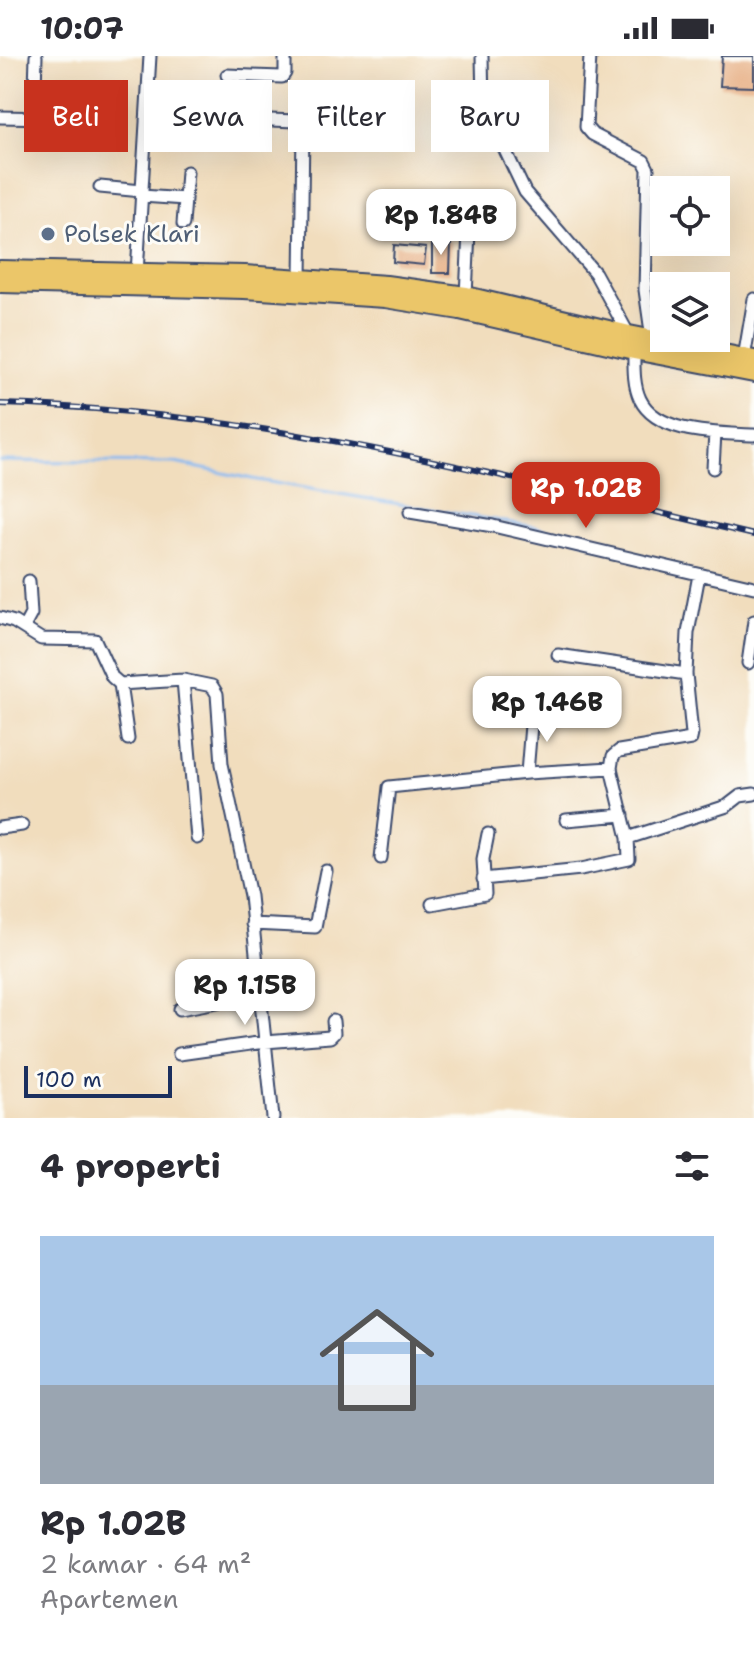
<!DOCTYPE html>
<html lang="id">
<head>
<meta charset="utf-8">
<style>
	:root { --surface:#fff; --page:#f2f2f3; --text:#2b2b33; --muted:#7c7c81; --accent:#c8321e }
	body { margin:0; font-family:"Shantell Sans",sans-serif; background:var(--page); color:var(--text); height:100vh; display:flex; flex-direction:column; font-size:30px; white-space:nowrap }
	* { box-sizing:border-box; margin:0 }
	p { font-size:26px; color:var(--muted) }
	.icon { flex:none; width:44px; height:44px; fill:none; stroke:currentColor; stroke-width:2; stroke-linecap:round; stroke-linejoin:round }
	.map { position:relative; height:1062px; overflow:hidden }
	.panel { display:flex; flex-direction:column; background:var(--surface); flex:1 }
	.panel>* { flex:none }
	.banner { position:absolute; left:24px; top:24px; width:706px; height:72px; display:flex; gap:16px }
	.tools { position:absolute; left:650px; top:120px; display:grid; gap:16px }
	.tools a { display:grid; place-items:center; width:80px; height:80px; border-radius:0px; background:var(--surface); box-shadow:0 8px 32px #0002; font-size:40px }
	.scale { position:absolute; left:24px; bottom:20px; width:148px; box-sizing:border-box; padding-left:8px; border:4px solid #1b2f5e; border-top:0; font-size:22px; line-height:28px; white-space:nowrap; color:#1b2f5e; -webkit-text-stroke:6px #fdfcf7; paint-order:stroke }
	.price { position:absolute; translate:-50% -68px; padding:0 18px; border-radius:16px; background:#fff; color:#222; font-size:26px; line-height:52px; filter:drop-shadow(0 2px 4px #0008) }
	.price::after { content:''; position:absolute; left:50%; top:48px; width:24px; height:18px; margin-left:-12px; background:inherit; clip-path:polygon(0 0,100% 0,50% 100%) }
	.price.selected { background:var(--accent); color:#fff }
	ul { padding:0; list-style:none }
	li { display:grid; align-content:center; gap:16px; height:424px; padding:0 40px }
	li span { display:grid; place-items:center; height:248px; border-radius:0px; color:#555 }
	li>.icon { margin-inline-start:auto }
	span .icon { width:144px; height:144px; fill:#fffc; stroke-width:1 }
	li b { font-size:34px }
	h2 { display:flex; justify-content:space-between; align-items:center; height:96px; padding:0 40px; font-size:34px }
	.chip { padding:0 28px; border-radius:0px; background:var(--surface); box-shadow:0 8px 32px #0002; font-size:28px; line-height:72px }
	.chip.selected { background:var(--accent); color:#fff }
	.status { display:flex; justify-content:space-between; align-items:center; height:56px; padding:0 40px; background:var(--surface); direction:ltr }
	.status svg { height:22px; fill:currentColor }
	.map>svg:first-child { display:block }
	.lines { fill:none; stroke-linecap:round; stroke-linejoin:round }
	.stream { stroke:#84b8f1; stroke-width:3 }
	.building { fill:#e7b086 }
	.minor-casing { stroke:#3b496c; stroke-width:15 }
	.trunk-casing { stroke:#3b496c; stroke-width:22 }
	.minor { stroke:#fff; stroke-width:11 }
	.trunk { stroke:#ebc669; stroke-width:18 }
	.rail-casing { stroke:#1b2f5e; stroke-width:6 }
	.rail { stroke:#fdfcf7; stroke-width:3; stroke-dasharray:9; stroke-linecap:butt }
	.service-dot { fill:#5c6f8a; stroke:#fdfcf7; stroke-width:3 }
	.labels { text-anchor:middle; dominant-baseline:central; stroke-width:6; stroke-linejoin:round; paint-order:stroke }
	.service-label { font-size:24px; fill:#4e5e75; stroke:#fdfcf7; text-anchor:start }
</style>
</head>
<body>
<div class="status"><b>10:07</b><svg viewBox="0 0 49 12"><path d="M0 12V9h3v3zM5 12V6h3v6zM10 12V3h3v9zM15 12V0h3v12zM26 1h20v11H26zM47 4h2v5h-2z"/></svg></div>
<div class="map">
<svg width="754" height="1062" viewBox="0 0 754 1062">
	<rect width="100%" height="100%" fill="#fdfcf7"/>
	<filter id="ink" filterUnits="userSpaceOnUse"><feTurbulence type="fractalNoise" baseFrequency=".0125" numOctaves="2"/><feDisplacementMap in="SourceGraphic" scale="16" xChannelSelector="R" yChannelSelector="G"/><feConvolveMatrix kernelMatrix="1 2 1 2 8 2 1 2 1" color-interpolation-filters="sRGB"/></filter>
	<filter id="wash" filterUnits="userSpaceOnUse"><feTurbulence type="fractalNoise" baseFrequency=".006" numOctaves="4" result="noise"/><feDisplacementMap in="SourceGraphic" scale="32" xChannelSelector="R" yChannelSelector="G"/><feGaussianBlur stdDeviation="1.8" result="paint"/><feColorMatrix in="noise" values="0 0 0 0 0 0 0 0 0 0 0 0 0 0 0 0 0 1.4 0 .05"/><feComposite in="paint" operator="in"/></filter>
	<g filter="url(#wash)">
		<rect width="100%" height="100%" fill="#f1ddbd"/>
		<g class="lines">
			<!-- stream -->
			<path class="stream" d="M0,405L175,407L257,424L536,471L599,489"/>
		</g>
		<g id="blocks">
			<!-- building -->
			<path class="building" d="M722,0H754V31L720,30Z
				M432,185L451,186L450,217H432Z
				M394,189L426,192L424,209L393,206Z"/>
		</g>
	</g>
	<g filter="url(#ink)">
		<use href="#blocks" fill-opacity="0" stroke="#3b496c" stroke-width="2"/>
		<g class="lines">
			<defs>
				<path id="minor" d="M482,0L483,48L525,136L595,217L629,279
					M590,0L586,71L592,78L644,105L648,113L645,234L652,283
					M227,19L282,21L285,17V0
					M35,32L36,0
					M0,61L52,62
					M146,64L219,62L296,65L301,67L303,73L301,222
					M497,77L521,76
					M100,131L142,135
					M142,140L185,143L187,116
					M183,168L185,143
					M137,217L150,0
					M466,240L469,175
					M634,294C634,310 633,328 640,343C657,379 720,377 754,379
					M744,302L754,243
					M713,412L715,377
					M410,456L493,470L754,531
					M0,562L14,566L41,583L95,584L112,621L120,628L128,683
					M24,571L31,558L29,525
					M558,599L686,618L688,577L699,519
					M748,607L754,565
					M183,624L197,782
					M120,628L183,624L212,630L217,638L222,708L250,840L273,1062
					M611,712L613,700L619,695L691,683L692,678L686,618
					M527,717L532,657
					M566,764L623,759
					M0,772L22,769
					M628,782L727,750L740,740L754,738
					M381,802L389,731L527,717L611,712L628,782L629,803L581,813L483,823
					M432,848L485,838L483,803L488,778
					M252,868L315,871L326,815
					M180,953L259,938
					M179,998L265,986L330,981L334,977L333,965"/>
				<path id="trunk" d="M0,214L245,219L386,229L466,240L629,279L754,304
					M0,227L244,233L385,242L460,254L634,294L754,317"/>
			</defs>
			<!-- minor casing -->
			<use href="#minor" class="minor-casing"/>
			<!-- trunk casing -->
			<use href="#trunk" class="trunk-casing"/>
			<!-- minor -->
			<use href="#minor" class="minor"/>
			<!-- trunk -->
			<use href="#trunk" class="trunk"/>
			<defs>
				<path id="rail" d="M0,348C257,354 505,421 754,479"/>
			</defs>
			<!-- rail casing -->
			<use href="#rail" class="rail-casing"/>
			<!-- rail -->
			<use href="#rail" class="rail"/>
		</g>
	</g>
	<!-- markers -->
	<circle class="service-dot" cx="48" cy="178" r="8"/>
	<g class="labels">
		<!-- service labels -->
		<g class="service-label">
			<text x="64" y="178">Polsek Klari</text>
		</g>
	</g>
</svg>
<div class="tools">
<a><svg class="icon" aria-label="locate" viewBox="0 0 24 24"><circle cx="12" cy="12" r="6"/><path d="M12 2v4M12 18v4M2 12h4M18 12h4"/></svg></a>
<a><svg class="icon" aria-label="layers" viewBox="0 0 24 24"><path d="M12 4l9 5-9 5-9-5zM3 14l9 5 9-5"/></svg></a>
</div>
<div class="scale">100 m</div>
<b class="price" style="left:441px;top:201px">Rp 1.84B</b>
<b class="price selected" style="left:586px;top:474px">Rp 1.02B</b>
<b class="price" style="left:547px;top:688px">Rp 1.46B</b>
<b class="price" style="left:245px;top:971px">Rp 1.15B</b>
<div class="banner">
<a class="chip selected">Beli</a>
<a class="chip">Sewa</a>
<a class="chip">Filter</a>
<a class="chip">Baru</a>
</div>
</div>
<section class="panel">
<h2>4 properti<svg class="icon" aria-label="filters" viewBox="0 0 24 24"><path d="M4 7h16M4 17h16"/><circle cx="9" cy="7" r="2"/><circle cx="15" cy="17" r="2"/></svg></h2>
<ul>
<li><span style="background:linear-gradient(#a9c7e8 60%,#9aa5b1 0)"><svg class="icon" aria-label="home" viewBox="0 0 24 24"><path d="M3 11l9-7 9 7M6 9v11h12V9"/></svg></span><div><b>Rp 1.02B</b><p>2 kamar · 64 m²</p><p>Apartemen</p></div></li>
</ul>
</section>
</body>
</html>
